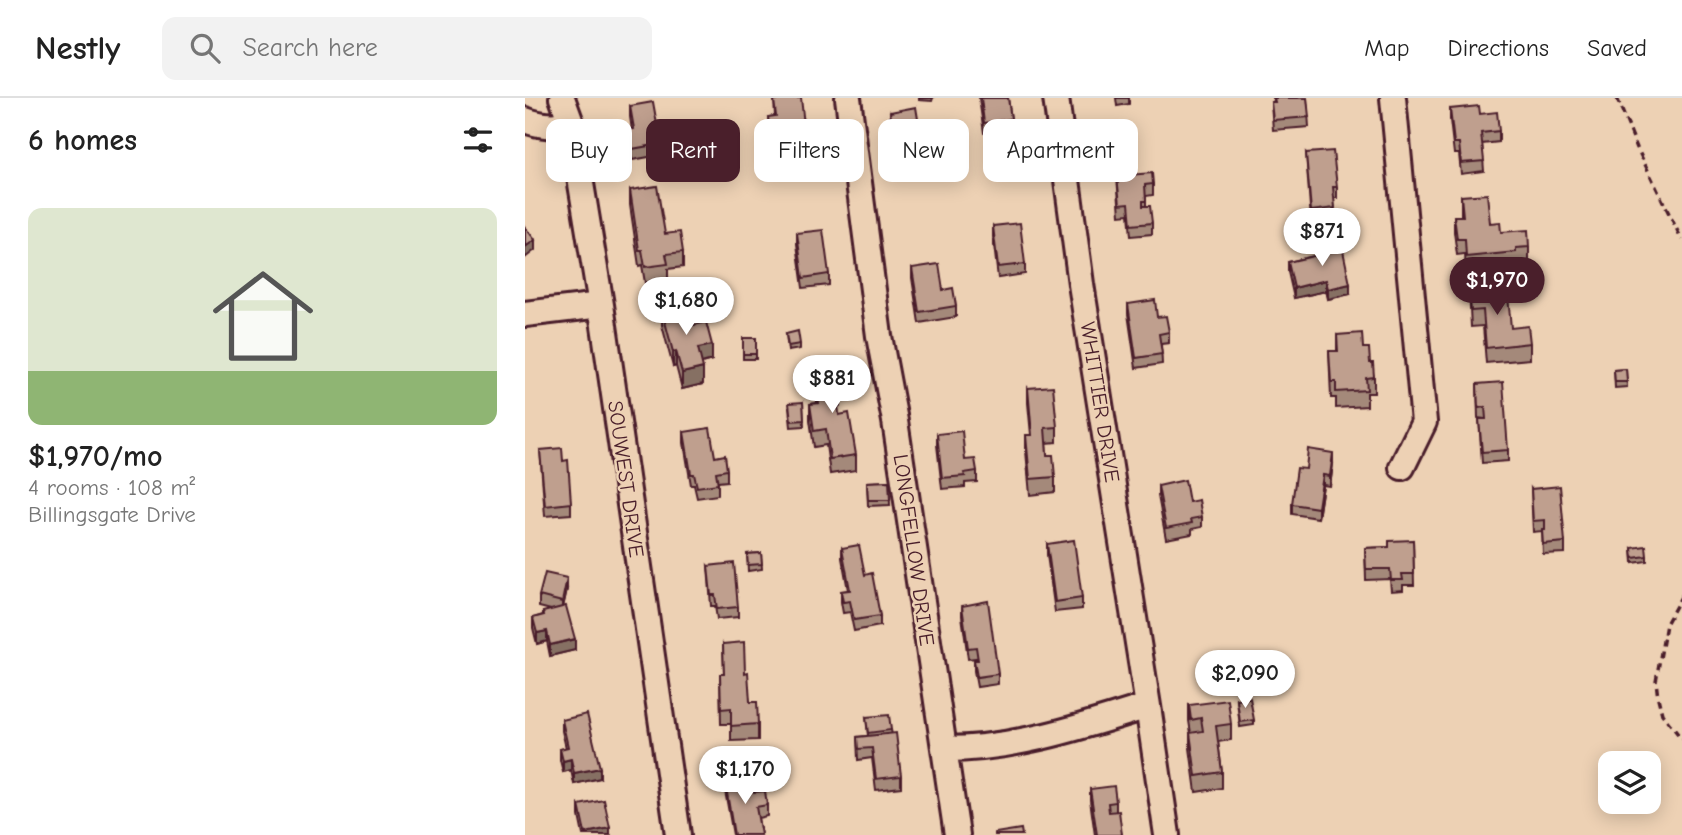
<!DOCTYPE html>
<html lang="en">
<head>
<meta charset="utf-8">
<style>
	:root { --surface:#fff; --page:#f2f2f2; --text:#222; --muted:#767676; --line:#e0e0e0; --accent:#4a1f2b }
	body { margin:0; font-family:"Comic Neue",sans-serif; background:var(--page); color:var(--text); height:100vh; display:flex; flex-direction:column; font-size:26px; white-space:nowrap }
	* { box-sizing:border-box; margin:0 }
	p { font-size:23px; color:var(--muted) }
	.icon { flex:none; width:38px; height:38px; fill:none; stroke:currentColor; stroke-width:2; stroke-linecap:round; stroke-linejoin:round }
	.map { position:relative; flex:1; overflow:hidden }
	.sheet { display:flex; flex-direction:column; background:var(--surface); width:525px }
	.sheet>* { flex:none }
	.top-card { position:absolute; left:21px; top:21px; width:665px; height:63px; display:flex; gap:14px }
	.buttons { position:absolute; left:1073px; top:653px; display:grid; gap:14px }
	.buttons a { display:grid; place-items:center; width:63px; height:63px; border-radius:14px; background:var(--surface); box-shadow:0 4px 18px #0003; font-size:35px }
	.price { position:absolute; translate:-50% -60px; padding:0 16px; border-radius:24px; background:#fff; color:#222; font-size:23px; line-height:46px; filter:drop-shadow(0 2px 4px #0008) }
	.price::after { content:''; position:absolute; left:50%; top:42px; width:21px; height:16px; margin-left:-10px; background:inherit; clip-path:polygon(0 0,100% 0,50% 100%) }
	.price.active { background:var(--accent); color:#fff }
	ul { padding:0; list-style:none }
	li { display:grid; align-content:center; gap:14px; height:371px; padding:0 28px }
	li+li { border-top:2px solid var(--line) }
	li span { display:grid; place-items:center; height:217px; border-radius:14px; color:#555 }
	li>.icon { margin-inline-start:auto }
	span .icon { width:126px; height:126px; fill:#fffc; stroke-width:1 }
	li b { font-size:30px }
	h2 { display:flex; justify-content:space-between; align-items:center; height:84px; padding:0 28px; font-size:30px }
	.chip { padding:0 24px; border-radius:14px; background:var(--surface); box-shadow:0 4px 18px #0003; font-size:24px; line-height:63px }
	.chip.active { background:var(--accent); color:#fff }
	header { display:flex; align-items:center; gap:42px; box-sizing:border-box; height:98px; padding:0 35px; background:var(--surface); border-bottom:2px solid var(--line) }
	header strong { font-size:33px }
	nav { display:flex; gap:38px; margin-inline-start:auto; font-size:24px }
	.search { width:490px; height:63px; background:var(--page); display:flex; align-items:center; gap:18px; box-sizing:border-box; padding:0 24px; border-radius:14px; color:var(--muted); font-size:26px }
	main { display:flex; flex:1; min-height:0 }
	.map>svg:first-child { display:block }
	.lines { fill:none; stroke-linecap:round; stroke-linejoin:round }
	.minor-casing { stroke:#4a1f2b; stroke-width:30 }
	.path { stroke:#4a1f2b; stroke-width:3.5; stroke-dasharray:7 5; stroke-linecap:butt }
	.minor { stroke:#edd1b4; stroke-width:24 }
	.wall { fill:#a4897a; stroke:#4a1f2b; stroke-width:2 }
	.shaded-wall { fill:#866f63; stroke:#4a1f2b; stroke-width:2 }
	.building { fill:#bf9f8e; stroke:#4a1f2b; stroke-width:2 }
	.labels { text-anchor:middle; dominant-baseline:central; stroke-width:5; stroke-linejoin:round; paint-order:stroke }
	.street-label { font-size:21px; fill:#4a1f2b; stroke:#edd1b4 }
</style>
</head>
<body>
<header>
<strong>Nestly</strong>
<div class="search"><svg class="icon" aria-label="search" viewBox="0 0 24 24"><circle cx="10" cy="10" r="6"/><path d="M15 15l6 6"/></svg>Search here</div>
<nav><a>Map</a><a>Directions</a><a>Saved</a></nav>
</header>
<main>
<section class="sheet">
<h2>6 homes<svg class="icon" aria-label="filters" viewBox="0 0 24 24"><path d="M4 7h16M4 17h16"/><circle cx="9" cy="7" r="2"/><circle cx="15" cy="17" r="2"/></svg></h2>
<ul>
<li><span style="background:linear-gradient(#dfe7d0 75%,#8fb573 0)"><svg class="icon" aria-label="home" viewBox="0 0 24 24"><path d="M3 11l9-7 9 7M6 9v11h12V9"/></svg></span><div><b>$1,970/mo</b><p>4 rooms · 108 m²</p><p>Billingsgate Drive</p></div></li>
</ul>
</section>
<div class="map">
<svg width="1157" height="737" viewBox="0 0 1157 737">
	<rect width="100%" height="100%" fill="#edd1b4"/>
	<filter id="ink" filterUnits="userSpaceOnUse"><feTurbulence type="fractalNoise" baseFrequency=".0143" numOctaves="2"/><feDisplacementMap in="SourceGraphic" scale="14" xChannelSelector="R" yChannelSelector="G"/><feConvolveMatrix kernelMatrix="1 2 1 2 8 2 1 2 1" color-interpolation-filters="sRGB"/></filter>
	<g filter="url(#ink)">
		<g class="lines">
			<defs>
				<path id="minor" d="M323,0L354,238L370,323L432,737
					M531,0L556,186L623,608
					M868,0L899,324L877,369
					M0,22C16,28 29,29 46,25L37,0
					M46,25L76,207L153,737
					M0,216L76,207
					M420,651C490,651 556,629 623,608L642,737"/>
			</defs>
			<!-- minor casing -->
			<use href="#minor" class="minor-casing"/>
			<!-- path -->
			<path class="path" d="M1092,0L1112,50L1157,142
				M1157,497L1141,526L1131,583L1133,600L1137,616L1157,641"/>
			<!-- minor -->
			<use href="#minor" class="minor"/>
		</g>
		<!-- wall -->
		<path class="wall" d="M394,0H408L407,3L394,2Z
			M454,0H483L486,21V32L459,35Z
			M591,0H604V6L592,8Z
			M748,0H782L784,29L748,32L746,4H749Z
			M249,2L282,54V65L257,68L254,44L245,45L243,19L250,18Z
			M105,8L146,44V55L107,62L103,43V32H107L105,19Z
			M925,11L955,16L974,33V44L957,46L959,73L936,76L934,56H929L925,22Z
			M365,14L398,52V63L372,67L365,24Z
			M781,55L812,89V100H809L810,121L786,123Z
			M592,78L628,86V97L621,98V108L627,125V136L606,138L604,116L595,117Z
			M105,92L140,136L158,154V169L143,171V181L120,185L117,167L114,168L105,107Z
			M936,98L976,134L1004,149V164L991,166V170L941,174L940,156L932,157L929,134V118H936Z
			M468,128L500,166V176L473,180L468,139Z
			M272,135L304,176V187L278,190L272,146Z
			M795,148L825,196L803,201L801,193L769,200L763,174V164L795,157Z
			M387,170L418,192L431,208V219L394,225L387,180Z
			M944,191L986,230L1005,245V261L961,265L958,228L946,229Z
			M603,206L632,219L644,234V245L636,246L637,266L611,270L603,216Z
			M137,212L169,227L187,262L176,265L178,286L157,291L151,268L148,269L137,227Z
			M261,236L275,246V251L263,253Z
			M812,237L838,250L845,265L849,279V295H842V308L811,310V300H806L804,253H812Z
			M218,240H231V261H218Z
			M1101,271L1102,289L1090,290L1089,272Z
			M289,273L315,293V308L313,309L314,317L331,357V372L305,376L301,347L289,349L285,322V306L292,305L289,289Z
			M952,286L983,352V363L957,365L954,321H960L953,320Z
			M503,290L532,329V344L521,345L522,357L530,379V394L505,397L501,353V337H506L503,305Z
			M278,304L279,328L266,329L264,310Z
			M159,334L190,359L202,372V383L193,384V397L172,400L169,387H166L159,345Z
			M412,336L452,373V384L440,385V389L417,391L412,347Z
			M15,352L38,363L46,405V416L20,418Z
			M808,366L805,388L798,387L793,420L767,416V406L781,371Z
			M364,383L365,407L343,408L342,384Z
			M633,388L664,404L677,419V429L667,431V436L641,441L633,398Z
			M1006,391L1040,444V455L1018,456L1017,433L1008,434Z
			M888,442L889,487H878V492L866,493L865,481L841,482L840,450L864,449Z
			M522,446L557,500V511L530,514L522,457Z
			M317,450L340,477L355,518V528L329,533L325,514L318,515L316,504V493L323,492L317,460Z
			M1107,450L1122,458V463L1108,465Z
			M236,455L237,471L223,473L222,456Z
			M183,468L213,509V519L192,521L190,508H186Z
			M42,491L38,509L50,552L25,558L22,543L12,546L8,530V520L18,517V514L26,512L14,509V498Z
			M437,508L473,576V586L452,589L449,573V562H451V560L443,561L437,518Z
			M198,546L220,575L225,604L233,626V642L206,643V626H196L195,576H199Z
			M712,602L729,622V627L715,629Z
			M664,607L706,626V642L693,644L697,674V690L671,694L665,650V635H666L664,623Z
			M341,619L366,632L376,678V689L351,692L347,660L333,662L332,639L343,638Z
			M37,622L75,680L49,686L46,672L38,674L35,662V651L41,650L37,633Z
			M200,683L229,694L242,707V718L233,720L236,737H208L200,693Z
			M565,691L591,704V713L597,737H570L565,702Z
			M54,707L85,737H58L54,718Z"/>
		<!-- shaded-wall -->
		<path class="shaded-wall" d="M10,142V152L0,160V149Z
			M801,182V193L769,200V190Z
			M825,186V196L803,201V191Z
			M187,247V262L173,266V250Z
			M151,253V268L148,269V254Z
			M178,270V286L157,291V275Z
			M808,355V366L805,388V378Z
			M798,377V387L793,420V410Z
			M42,480V491L37,514V504Z
			M22,533V543L12,546V535Z
			M50,541V552L25,558V547Z
			M46,661V672L38,674V663Z
			M75,670V680L49,686V675Z
			M85,730V737H60V735Z"/>
		<!-- building -->
		<path class="building" d="M269,0H276L282,54L257,57L254,33L245,34L243,19L251,18L249,2Z
			M456,0H483L486,21L459,25Z
			M749,0H782L784,19L748,22L746,4H750Z
			M128,4L133,32L144,30L146,44L107,51L103,32L109,31L105,8Z
			M954,8L955,16L972,14L974,33L956,35L959,63L936,65L934,45H929L925,11Z
			M391,9L398,52L372,56L365,14Z
			M808,53L812,89H808L810,110L786,113L781,55Z
			M627,75L628,86L620,87L621,103H618V108H625L627,125L606,127L604,105L595,106L592,78Z
			M132,88L140,136L155,134L158,154L141,156L143,166L120,169L117,152H114L105,92Z
			M962,96L965,125L975,124L976,134L1003,132L1004,149L991,150V154L941,159L940,141H932L929,118H938L936,98Z
			M495,125L500,166L473,169L468,128Z
			M0,129L10,142L0,149Z
			M298,132L304,176L278,180L272,135Z
			M816,143L825,186L803,191L801,182L769,190L763,164L797,156L795,148Z
			M414,166L418,192L428,190L431,208L394,214L387,170Z
			M982,187L986,230L1003,228L1005,245L961,250L958,212L946,213L944,191Z
			M630,202L632,219L641,218L644,234L634,236L637,256L611,260L603,206Z
			M163,205L169,227L181,224L187,247L173,250L178,270L157,275L151,253L148,254L137,212Z
			M273,233L275,246L263,248L261,236Z
			M837,235L838,250H844L845,265H848L849,279L841,280L842,292L811,294V284H806L804,253H813L812,237Z
			M218,240H231V256H218Z
			M312,269L315,293L311,294L314,317L324,315L331,357L305,361L301,331L289,333L285,306L294,305L289,273Z
			M1101,271L1102,284H1090L1089,272Z
			M978,284L983,352L957,354L954,321H961L960,309L953,310L952,286Z
			M528,288L532,329L520,330L522,357H528L530,379L505,381L501,337H507L503,290Z
			M278,304L279,322L266,323L264,305Z
			M185,330L190,359L200,357L202,372L191,374L193,386L172,389L169,376H166L159,334Z
			M437,333L440,362L450,361L452,373L439,375L440,378L417,380L412,336Z
			M37,350L38,363L43,362L46,405L20,408L15,352Z
			M783,351L808,355L805,378L798,377L793,410L767,406L772,370L781,371Z
			M660,382L664,404L674,402L677,419L666,421L667,425L641,430L633,388Z
			M364,383L365,402H343L342,384Z
			M1035,388L1040,444L1018,446L1017,432H1020V422L1008,423L1006,391Z
			M549,442L557,500L530,504L522,446Z
			M888,442L889,476H877L878,482H866L865,471H841L840,450L864,449V443Z
			M334,447L340,477L347,475L355,518L329,522L325,503L318,504L316,493L325,492L317,450Z
			M1121,448L1122,458L1108,460L1107,450Z
			M236,455L237,466L223,467L222,456Z
			M209,465L213,509L192,511L190,497H186L183,468Z
			M20,475L42,480L37,504L14,498Z
			M463,503L473,576L452,579L449,562H453L451,549L443,550L437,508Z
			M41,508L50,541L25,547L22,533L12,535L8,520L19,517L18,514Z
			M219,544L220,575L223,574L225,604H232L233,626L206,628V610L196,611L195,576H199L198,546Z
			M725,600L729,622L715,624L712,602Z
			M703,602L706,626L691,628L697,674L671,678L665,635L678,633L676,620L666,622L664,607Z
			M62,616L75,670L49,675L46,661L38,663L35,651L43,649L37,622Z
			M364,617L366,632L343,635L341,619Z
			M371,635L376,678L351,681L347,650L333,651L332,639Z
			M227,678L229,694L240,693L242,707L231,709L236,737H209L200,683Z
			M589,688L591,704L583,705L584,714L594,713L597,737H572L565,691Z
			M79,702L85,730L60,735L54,707Z
			M496,731L497,737H470V735Z"/>
	</g>
	<g class="labels">
		<!-- street labels -->
		<g class="street-label">
			<text transform="translate(575 304) rotate(81)">WHITTIER DRIVE</text>
			<text transform="translate(101 381) rotate(82)">SOUWEST DRIVE</text>
			<text transform="translate(389 452) rotate(82)">LONGFELLOW DRIVE</text>
		</g>
	</g>
</svg>
<div class="buttons">
<a><svg class="icon" aria-label="layers" viewBox="0 0 24 24"><path d="M12 4l9 5-9 5-9-5zM3 14l9 5 9-5"/></svg></a>
</div>
<b class="price" style="left:797px;top:170px">$871</b>
<b class="price active" style="left:972px;top:219px">$1,970</b>
<b class="price" style="left:161px;top:239px">$1,680</b>
<b class="price" style="left:307px;top:317px">$881</b>
<b class="price" style="left:720px;top:612px">$2,090</b>
<b class="price" style="left:220px;top:708px">$1,170</b>
<div class="top-card">
<a class="chip">Buy</a>
<a class="chip active">Rent</a>
<a class="chip">Filters</a>
<a class="chip">New</a>
<a class="chip">Apartment</a>
</div>
</div>
</main>
</body>
</html>
